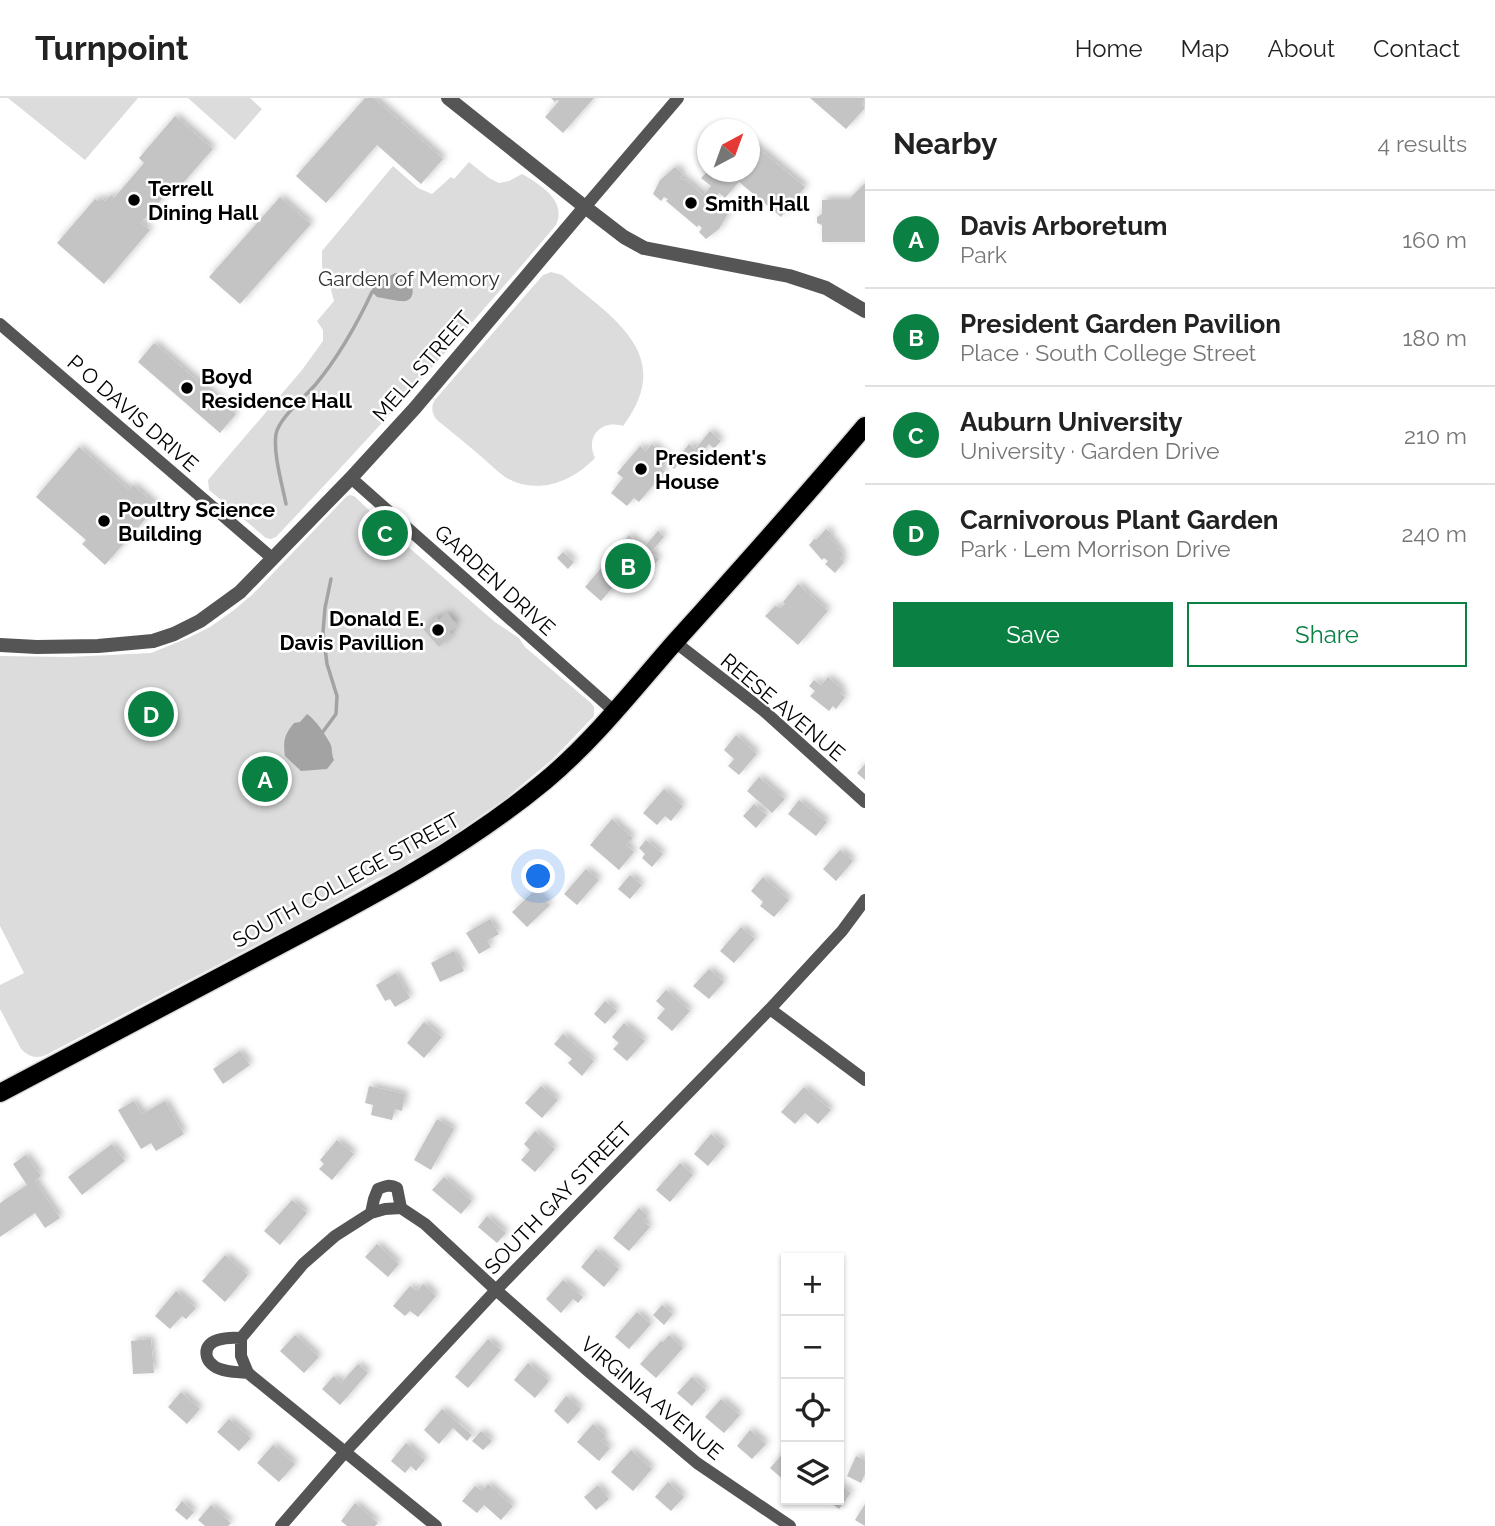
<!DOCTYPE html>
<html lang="en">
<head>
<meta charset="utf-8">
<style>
	:root { --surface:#fff; --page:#f6f6f6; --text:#222; --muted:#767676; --line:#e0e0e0; --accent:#0b8043 }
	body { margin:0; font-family:Raleway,sans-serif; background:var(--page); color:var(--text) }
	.controls { position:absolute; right:21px; bottom:21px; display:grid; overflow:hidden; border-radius:0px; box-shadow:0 2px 5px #0004 }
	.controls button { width:63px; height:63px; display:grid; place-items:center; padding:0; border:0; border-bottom:2px solid var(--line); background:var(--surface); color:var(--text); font:35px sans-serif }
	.compass { position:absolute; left:697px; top:21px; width:63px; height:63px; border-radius:50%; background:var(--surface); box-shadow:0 2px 5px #0004; rotate:41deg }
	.you { position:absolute; left:539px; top:779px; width:24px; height:24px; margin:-18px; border:5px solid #fff; border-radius:50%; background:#1a73e8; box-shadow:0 0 0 10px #1a73e833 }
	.badge { display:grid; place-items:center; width:46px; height:46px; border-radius:50%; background:var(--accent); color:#fff; font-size:23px; font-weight:700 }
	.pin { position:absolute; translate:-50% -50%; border:4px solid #fff; box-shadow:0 2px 7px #0006 }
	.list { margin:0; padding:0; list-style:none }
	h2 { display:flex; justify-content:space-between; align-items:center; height:91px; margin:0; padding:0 28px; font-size:30px }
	h2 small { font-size:23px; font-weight:400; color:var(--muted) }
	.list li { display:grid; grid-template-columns:46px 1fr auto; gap:21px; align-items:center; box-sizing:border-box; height:98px; padding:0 28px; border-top:2px solid var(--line) }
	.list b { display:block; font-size:26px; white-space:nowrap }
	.list p { margin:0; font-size:23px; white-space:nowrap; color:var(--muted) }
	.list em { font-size:23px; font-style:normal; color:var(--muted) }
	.actions { display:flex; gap:14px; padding:21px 28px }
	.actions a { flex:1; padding:16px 0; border:2px solid var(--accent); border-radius:0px; text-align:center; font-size:24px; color:var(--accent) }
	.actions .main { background:var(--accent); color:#fff }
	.icon { flex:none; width:38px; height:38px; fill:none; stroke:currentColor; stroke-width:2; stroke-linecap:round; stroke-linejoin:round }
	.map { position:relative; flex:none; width:865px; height:1428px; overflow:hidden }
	header { display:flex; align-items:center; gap:42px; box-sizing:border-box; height:98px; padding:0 35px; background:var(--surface); border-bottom:2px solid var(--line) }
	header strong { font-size:33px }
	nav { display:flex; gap:38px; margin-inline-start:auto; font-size:24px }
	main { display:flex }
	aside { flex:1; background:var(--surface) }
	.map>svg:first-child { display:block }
</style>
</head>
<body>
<header>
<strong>Turnpoint</strong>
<nav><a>Home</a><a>Map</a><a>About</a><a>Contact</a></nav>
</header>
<main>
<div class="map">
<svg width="865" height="1428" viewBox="0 0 865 1428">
	<defs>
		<filter id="shadow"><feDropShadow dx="3.5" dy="-3.5" stdDeviation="3.5" flood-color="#0004"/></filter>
	</defs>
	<rect width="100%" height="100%" fill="#fff"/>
	<path fill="#dcdcdc" d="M8,0H138L85,62Z
		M188,0H250L262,11L235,42Z
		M469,64L489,80L499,85L509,83L522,76C541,87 567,103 556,127C466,234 372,337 276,439L271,441L266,440L209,392L208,382L302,272L323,243V232L317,223L334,203L330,188L322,169V153L393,68L418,90L432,96L451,79L454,81Z
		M551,174L562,177C612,220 677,256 623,328C601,321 585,339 595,360C572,384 537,398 505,379C498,374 491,367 484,361C469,348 453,335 437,322C432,316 431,310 434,303L543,177Z
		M350,397L354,398L406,447L466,499L495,524L519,540L525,549L591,605L594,609V618L553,661L505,701L463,730L454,738L448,748L431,762L423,757L410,762L394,778L387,777L378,780L326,810L324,815C318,818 313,819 307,821C297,824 292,833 281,834L46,957C36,961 29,959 21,951L0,911V887L24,875L0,828V558L68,559L151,555L188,540L210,529L234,512L253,496L346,399Z"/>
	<path fill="#a3a3a3" d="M395,175C412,176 419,199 406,203C400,204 384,200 377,199L372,194C373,184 373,184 383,181C387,180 391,177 395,175Z
		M307,616C315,621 325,636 330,645C333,651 331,656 334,662L327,671L301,673L285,658C283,643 284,637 294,625L300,624Z"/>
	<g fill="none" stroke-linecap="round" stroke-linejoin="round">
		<path stroke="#a3a3a3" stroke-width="3.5" d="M286,406C282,386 273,355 276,336C279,320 305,299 316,286C339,258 357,226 372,194
			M322,635L336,616L337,598L327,566L323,534L325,510L331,481"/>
	</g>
	<path fill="#c4c4c4" filter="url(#shadow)" d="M365,0H374L443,61L421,86L377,47L326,105L296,78Z
		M551,0H594L563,35L545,19L559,3L557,2L555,4Z
		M810,0H865L862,6L865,10L846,31Z
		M175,18L213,51L177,92L173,88L141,125L150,132L104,186L57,145L95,101L98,103L101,100L105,103L111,97L114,100L144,65L139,60Z
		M750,43L805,89L781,119L739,84L725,100L719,95L712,104L718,111L721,107L729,114L719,131L706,141L699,134L702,130L699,127L697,129L666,103L668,101L664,99L661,103L653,96L660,82L675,69L683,76L680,80L683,82L685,81L703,97L711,88L701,80L707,74H750Z
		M865,85V144H822V127L817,125V119L822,116V102H851V99Z
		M280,99L311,126L240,206L209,179Z
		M154,245L236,316L220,335L138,264Z
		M710,333L721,343L714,351L709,346L691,368L683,361L674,371L666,364L661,370L665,373L639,404L634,400L627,408L611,395L623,380L617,375L640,348L646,353L652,346L674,365L689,346L695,351Z
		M79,349L129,392L133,387L157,408L105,467L82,446L86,442L36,399Z
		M826,431L832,436L829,439L838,448L837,450L844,456L840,460L844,464L835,475L825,466L828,463L824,460L822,462L809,447L815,440L816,442Z
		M658,433L664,439L651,454L659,461L637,486L625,475L601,503L585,489L629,437L644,449Z
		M563,454L574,464L568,471L557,460Z
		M798,486L828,513L798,547L765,518L775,508L780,510L785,506L783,504Z
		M447,515L457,527L449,534L452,537L439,549L423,531L436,519L439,522Z
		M828,579L843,592L840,595L845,599L836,611L833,608L829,613L810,598L815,593L809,588L814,582L821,587Z
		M171,614L175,633L152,637L149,625L163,622L162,616Z
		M736,637L757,656L739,677L728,668L734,661L724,652Z
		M865,666V682L857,675Z
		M759,679L785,701L772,715L747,693Z
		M664,691L683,708L671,723L665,718L657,727L643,715Z
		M799,702L827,724L816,738L788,716Z
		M754,706L767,717L756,730L743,718Z
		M612,721L633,740L626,747L634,754L619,772L590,747Z
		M646,742L663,756L652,769L642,760L645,756L639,750Z
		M840,752L853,763L836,783L823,771Z
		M586,771L599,782L577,807L564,796Z
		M630,777L642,787L630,801L618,791Z
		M763,779L789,802L774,819L760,808L763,804L751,793Z
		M535,792L550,807L527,829L512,814Z
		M490,821L499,836L487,843L491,849L479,856L466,835Z
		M741,829L755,841L734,865L720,853Z
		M454,853L464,873L440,884L431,865Z
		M709,871L724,884L709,901L693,888Z
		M396,875L410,900L395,909L390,901L385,903L376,887Z
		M666,892L690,913L672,933L657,920L665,911L656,903Z
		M605,903L617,913L605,926L594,916Z
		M424,924L442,939L424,960L407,945Z
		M624,925L645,943L627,963L613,951L619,945L612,939Z
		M563,936L594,963L582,978L568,965L572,961L554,946Z
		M240,953L250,967L223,986L213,971Z
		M369,988L405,996L402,1013L395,1011L392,1022L371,1017L373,1007L365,1005Z
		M541,988L558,1002L542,1020L525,1005Z
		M804,989L831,1012L818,1026L805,1015L795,1026L781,1014Z
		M134,1003L142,1016L165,1003L184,1036L156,1053L151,1045L141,1051L118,1012Z
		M437,1021L454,1031L431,1072L414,1062Z
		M535,1033L555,1051L535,1074L521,1062L530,1052L524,1046Z
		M711,1036L725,1048L708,1068L694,1056Z
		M337,1042L354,1056L332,1082L319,1071L324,1066L320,1062Z
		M112,1046L125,1063L82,1097L68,1079Z
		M26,1057L41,1078L35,1083L60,1120L45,1130L35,1115L0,1139V1105L27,1087L13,1066Z
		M680,1065L693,1077L670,1104L656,1092Z
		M444,1079L472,1103L461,1116L432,1092Z
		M292,1102L307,1115L280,1147L264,1133Z
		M639,1110L648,1118L643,1123L650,1129L629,1153L613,1140Z
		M487,1118L506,1135L497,1145L478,1129Z
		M377,1146L399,1166L388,1179L365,1159Z
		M596,1151L619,1171L604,1189L581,1169Z
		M225,1157L248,1177L225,1204L202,1183Z
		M563,1182L583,1199L578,1205L573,1201L561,1215L546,1201Z
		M423,1186L436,1198L418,1219L410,1213L405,1218L393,1208L410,1188L417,1193Z
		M176,1193L196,1210L186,1221L182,1218L170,1231L155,1218Z
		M662,1207L673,1216L664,1227L653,1217Z
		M637,1214L651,1226L629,1251L615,1239Z
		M295,1237L319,1259L304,1275L280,1253Z
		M669,1237L683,1250L656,1280L640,1266L661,1243L663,1244Z
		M151,1241L154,1275L133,1276L131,1243Z
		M488,1241L501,1252L468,1290L455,1279Z
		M528,1265L549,1283L535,1300L514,1282Z
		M358,1266L368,1275L340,1307L322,1291L334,1278L341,1285Z
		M692,1279L706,1292L692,1308L677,1295Z
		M181,1294L200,1311L187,1326L168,1309Z
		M566,1298L581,1311L568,1326L554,1313Z
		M721,1301L740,1317L724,1335L705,1319Z
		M442,1311L472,1337L467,1343L453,1330L439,1346L424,1332Z
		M229,1321L251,1340L239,1353L217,1334Z
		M593,1326L606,1338L601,1343L610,1350L599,1363L577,1344Z
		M750,1332L766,1346L752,1361L737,1348Z
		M481,1333L492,1343L483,1352L472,1343Z
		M406,1345L425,1362L416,1373L411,1368L405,1375L391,1363Z
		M273,1347L295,1366L279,1384L257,1365Z
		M631,1352L652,1371L633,1393L611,1374Z
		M786,1352V1384L770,1370Z
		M856,1358L865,1362V1376L861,1385L847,1378Z
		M668,1384L684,1399L671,1413L655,1399Z
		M488,1386L513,1408L501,1422L484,1407L477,1415L462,1403L475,1388L482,1393Z
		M839,1386L851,1395L839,1411L827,1402H839Z
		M598,1387L609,1401L596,1412L584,1399Z
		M182,1403L194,1414L187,1422L175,1412Z
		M355,1405L378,1425L375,1428H347L341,1423Z
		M865,1406V1428L855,1422Z
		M211,1407L231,1425L228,1428H205L198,1422Z"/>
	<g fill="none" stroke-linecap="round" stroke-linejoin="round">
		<defs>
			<path id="primary" d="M0,995C92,946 184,898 276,849C369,800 463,751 545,683C593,643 633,592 674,545C739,473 803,401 865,328"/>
		</defs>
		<use href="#primary" stroke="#dbdbdb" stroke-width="21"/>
		<path stroke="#555" stroke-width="12" d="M585,109L678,0
			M0,226L272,460
			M351,380L614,613
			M675,544L764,613L865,704
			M770,911L865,982
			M371,1115L374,1101L378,1091C385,1088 390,1086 397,1090L401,1110
			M241,1240C229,1239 202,1240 207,1259C208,1263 211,1266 214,1268C222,1274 238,1274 248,1275
			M281,1428L345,1354L496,1192L770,911L842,833L865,802
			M436,1428L248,1275L241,1258V1240L303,1166L335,1138L371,1115L385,1111L401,1110L425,1126L496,1192L588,1273L697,1365L790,1428"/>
		<path stroke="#555" stroke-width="14" d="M448,0L585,109L624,139L644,150L789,178L826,190L865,213
			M0,547L37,549L98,548L153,543L174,536L200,523L240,494L351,380L415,310L585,109"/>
		<use href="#primary" stroke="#000" stroke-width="18"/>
	</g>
	<g fill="#000" stroke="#fff" stroke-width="2.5">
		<circle cx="134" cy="102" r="7"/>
		<circle cx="691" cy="105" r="7"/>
		<circle cx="187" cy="290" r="7"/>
		<circle cx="641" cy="371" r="7"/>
		<circle cx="104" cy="423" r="7"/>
		<circle cx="438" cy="532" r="7"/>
	</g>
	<g text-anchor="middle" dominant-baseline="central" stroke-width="5" stroke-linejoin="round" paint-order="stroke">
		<g font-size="21" font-weight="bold" fill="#000" stroke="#fff" text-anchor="start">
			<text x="148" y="90">Terrell<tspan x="148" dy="24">Dining Hall</tspan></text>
			<text x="705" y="105">Smith Hall</text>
			<text x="201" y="278">Boyd<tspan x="201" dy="24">Residence Hall</tspan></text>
			<text x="655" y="359">President's<tspan x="655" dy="24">House</tspan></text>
			<text x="118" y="411">Poultry Science<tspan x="118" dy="24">Building</tspan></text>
			<text x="424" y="520" text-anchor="end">Donald E.<tspan x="424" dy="24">Davis Pavillion</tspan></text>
		</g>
		<g font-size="21" fill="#333" stroke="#fff">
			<text x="409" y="180">Garden of Memory</text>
		</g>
		<g font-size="21" fill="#000" stroke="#fff">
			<text transform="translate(422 268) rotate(-49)">MELL STREET</text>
			<text transform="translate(133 315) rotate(41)">P O DAVIS DRIVE</text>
			<text transform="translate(495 482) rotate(42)">GARDEN DRIVE</text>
			<text transform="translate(783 609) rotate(40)">REESE AVENUE</text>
			<text transform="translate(346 782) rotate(-29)">SOUTH COLLEGE STREET</text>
			<text transform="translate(558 1100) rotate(-46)">SOUTH GAY STREET</text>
			<text transform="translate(652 1300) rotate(40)">VIRGINIA AVENUE</text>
		</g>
	</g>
</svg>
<div class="controls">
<button>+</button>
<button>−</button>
<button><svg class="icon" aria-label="locate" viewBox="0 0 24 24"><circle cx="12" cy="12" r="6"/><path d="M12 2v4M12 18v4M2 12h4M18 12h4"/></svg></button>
<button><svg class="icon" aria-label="layers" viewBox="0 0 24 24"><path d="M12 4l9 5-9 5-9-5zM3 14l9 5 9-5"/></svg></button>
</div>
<svg class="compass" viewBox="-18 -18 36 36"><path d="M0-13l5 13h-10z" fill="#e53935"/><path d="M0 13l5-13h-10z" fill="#767676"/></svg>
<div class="you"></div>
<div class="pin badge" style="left:265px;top:681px">A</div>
<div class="pin badge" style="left:628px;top:468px">B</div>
<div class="pin badge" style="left:385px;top:435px">C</div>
<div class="pin badge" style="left:151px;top:616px">D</div>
</div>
<aside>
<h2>Nearby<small>4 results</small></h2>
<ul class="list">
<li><span class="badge">A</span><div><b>Davis Arboretum</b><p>Park</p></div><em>160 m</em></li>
<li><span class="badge">B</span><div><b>President Garden Pavilion</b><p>Place · South College Street</p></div><em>180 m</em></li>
<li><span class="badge">C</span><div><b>Auburn University</b><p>University · Garden Drive</p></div><em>210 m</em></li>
<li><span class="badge">D</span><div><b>Carnivorous Plant Garden</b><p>Park · Lem Morrison Drive</p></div><em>240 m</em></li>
</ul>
<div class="actions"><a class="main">Save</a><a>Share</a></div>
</aside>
</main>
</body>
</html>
